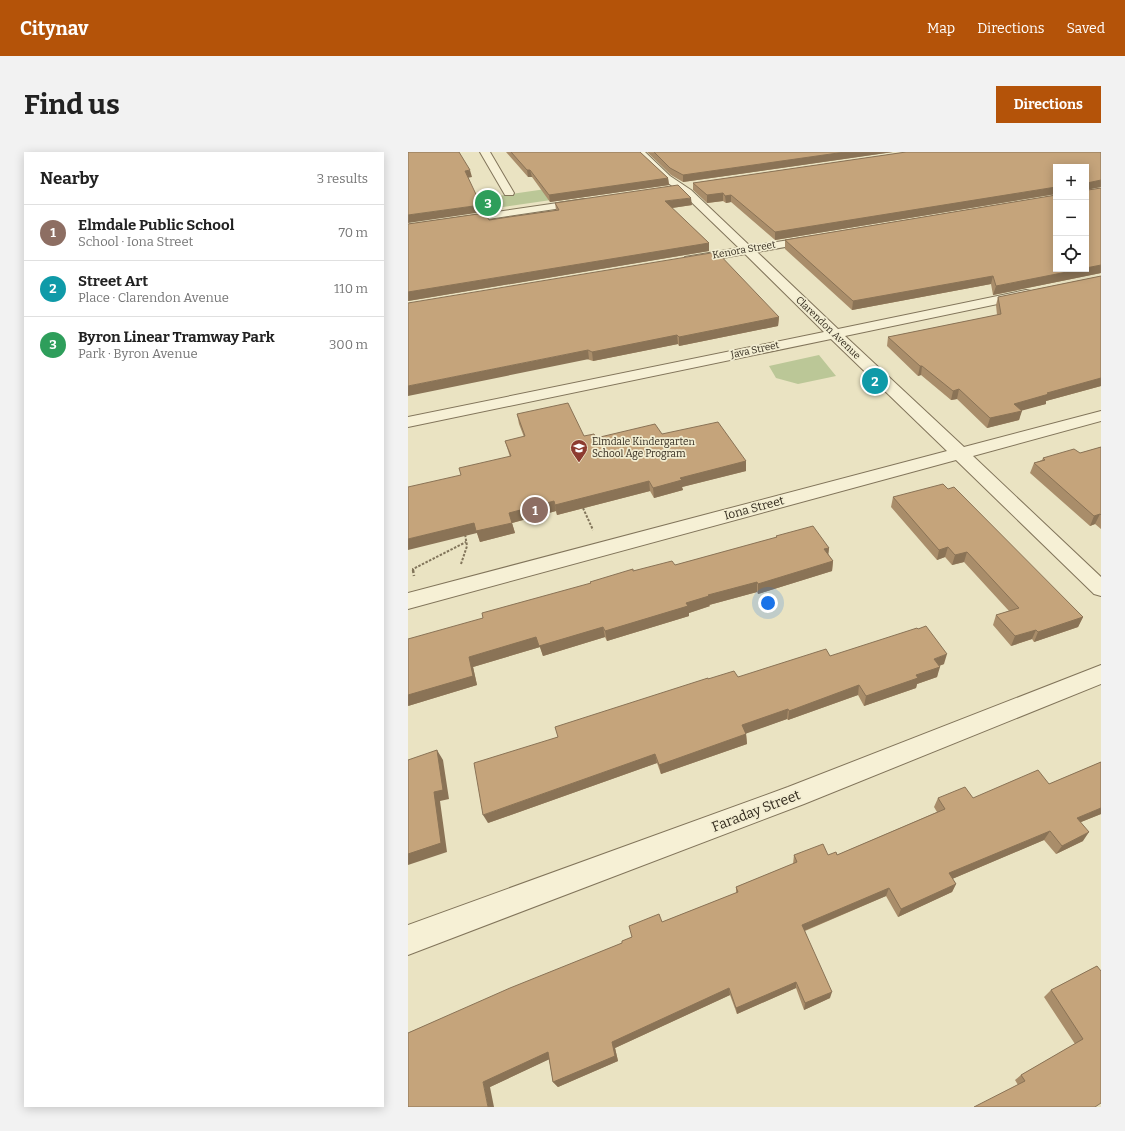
<!DOCTYPE html>
<html lang="en">
<head>
<meta charset="utf-8">
<style>
	:root { --surface:#fff; --page:#f2f2f2; --text:#222; --muted:#767676; --line:#e0e0e0; --accent:#b45309 }
	body { margin:0; font-family:Bitter,serif; background:var(--page); color:var(--text) }
	.controls { position:absolute; right:12px; top:12px; display:grid; overflow:hidden; border-radius:0px; box-shadow:0 2px 10px #0003 }
	.controls button { width:36px; height:36px; display:grid; place-items:center; padding:0; border:0; border-bottom:1px solid var(--line); background:var(--surface); color:var(--text); font:20px sans-serif }
	.you { position:absolute; left:360px; top:451px; width:14px; height:14px; margin:-10px; border:3px solid #fff; border-radius:50%; background:#1a73e8; box-shadow:0 0 0 6px #1a73e833 }
	.badge { display:grid; place-items:center; width:26px; height:26px; border-radius:50%; background:var(--accent); color:#fff; font-size:13px; font-weight:700 }
	.pin { position:absolute; translate:-50% -50%; border:2px solid #fff; box-shadow:0 1px 4px #0006 }
	.list { margin:0; padding:0; list-style:none }
	h2 { display:flex; justify-content:space-between; align-items:center; height:52px; margin:0; padding:0 16px; font-size:17px }
	h2 small { font-size:13px; font-weight:400; color:var(--muted) }
	.list li { display:grid; grid-template-columns:26px 1fr auto; gap:12px; align-items:center; box-sizing:border-box; height:56px; padding:0 16px; border-top:1px solid var(--line) }
	.list b { display:block; font-size:15px; white-space:nowrap }
	.list p { margin:0; font-size:13px; white-space:nowrap; color:var(--muted) }
	.list em { font-size:13px; font-style:normal; color:var(--muted) }
	.icon { flex:none; width:22px; height:22px; fill:none; stroke:currentColor; stroke-width:2; stroke-linecap:round; stroke-linejoin:round }
	.map { position:relative; flex:none; width:693px; height:955px; overflow:hidden; border-radius:0px }
	header { display:flex; align-items:center; gap:24px; box-sizing:border-box; height:56px; padding:0 20px; background:var(--accent); color:#fff }
	header strong { font-size:19px }
	nav { display:flex; gap:22px; margin-inline-start:auto; font-size:14px }
	.intro { display:flex; align-items:center; justify-content:space-between; box-sizing:border-box; height:96px; padding:0 24px }
	h1 { margin:0; font-size:28px }
	.button { padding:10px 18px; border-radius:0px; background:var(--accent); color:#fff; font-size:14px; font-weight:700 }
	main { display:flex; gap:24px; padding:0 24px }
	aside { flex:1; background:var(--surface); border-radius:0px; box-shadow:0 2px 10px #0003 }
	.map>svg:first-child { display:block }
</style>
</head>
<body>
<header>
<strong>Citynav</strong>
<nav><a>Map</a><a>Directions</a><a>Saved</a></nav>
</header>
<div class="intro"><h1>Find us</h1><a class="button">Directions</a></div>
<main>
<aside>
<h2>Nearby<small>3 results</small></h2>
<ul class="list">
<li><span class="badge" style="background:#8d6e63">1</span><div><b>Elmdale Public School</b><p>School · Iona Street</p></div><em>70 m</em></li>
<li><span class="badge" style="background:#0f9aa8">2</span><div><b>Street Art</b><p>Place · Clarendon Avenue</p></div><em>110 m</em></li>
<li><span class="badge" style="background:#2e9e5b">3</span><div><b>Byron Linear Tramway Park</b><p>Park · Byron Avenue</p></div><em>300 m</em></li>
</ul>
</aside>
<div class="map">
<svg width="693" height="955" viewBox="0 0 693 955">
	<rect width="100%" height="100%" fill="#eae3c2"/>
	<path fill="#bbc797" d="M234,23L246,33L0,69V57Z
		M411,203L428,224L390,232L368,226L361,214Z"/>
	<g fill="none" stroke-linecap="round" stroke-linejoin="round">
		<defs>
			<path id="minor" d="M72,0H82L106,41L105,43H97Z
				M227,0H237L262,24L283,38L342,94L407,84L411,85L413,87L411,89L349,100L430,177L618,138L623,139L624,142L623,145L618,146L437,184L556,295L693,259V269L565,304L693,425V444L686,442L548,308L0,457V441L539,299L423,187L0,275V265L416,180L337,102L281,112L277,111L275,108L277,105L331,96L275,42L256,28Z
				M177,47L182,50L181,52L0,79V73Z
				M693,513V532L396,652L0,803V773L380,635Z"/>
		</defs>
		<use href="#minor" stroke="#82755b" stroke-width="2"/>
		<path stroke="#82755b" stroke-width="2" stroke-dasharray="2.5 1.5" stroke-linecap="butt" d="M175,356L185,378
			M53,412L59,394L57,382
			M5,419V417L58,390"/>
		<path stroke="#82755b" stroke-width="2.5" stroke-dasharray="3 2" stroke-linecap="butt" d="M5,418L6,424"/>
		<use href="#minor" fill="#f6f0d5" fill-rule="evenodd"/>
	</g>
	<path fill="#a98d6a" d="M98,0H232L260,26L261,33L142,50L124,25H120Z
		M239,0H485L275,30L263,23Z
		M498,0H693V35L680,37V38L693,36V121L585,143L583,132L444,158L377,97V88L648,43V117H678V15H648V42L367,88L323,50L318,51L315,49L299,51L285,38V31Z
		M147,51L284,53L264,56L301,91V99L0,149V72L81,68L148,58Z
		M693,124V234L638,249V252L613,258L611,268L579,276L549,247L543,248L513,223L510,224L479,194L480,185L589,163L588,153L590,145Z
		M0,151L371,165L370,174L271,194L270,192L185,209Z
		M109,262L176,284L188,286L254,282L338,309V319L274,335L275,338L246,346L242,339L149,363L148,359L104,371L107,381L72,390L69,381L53,323L102,305L97,289L116,285L111,272Z
		M693,295V377L687,372L682,374L622,321L626,311L634,308L635,306L672,301Z
		M485,345L675,465L670,475L626,490L624,487L603,494L585,473L588,463L601,459L556,410L544,413L537,405L529,408L483,355Z
		M368,384L421,396L420,402L425,409L424,419L350,442L349,440L301,453L302,454L281,461V464L199,489L197,485L135,504L132,495L65,515L69,533L0,554L75,466L225,419L267,413L368,386Z
		M422,504L536,512L531,514L529,525L509,532L508,536L456,554L450,543L380,568L379,567L338,581L339,592L253,622L249,611L80,671L150,585L300,527L330,525Z
		M693,610V662L673,670L675,689L648,702L636,688L544,727L548,732L544,740L490,765L478,744L397,779L422,846L396,858L388,836L329,862L322,843L207,896L210,909L150,935L145,930L141,907L82,935L2,880L214,791L224,785L254,770L328,741V735L385,712L386,703H429L529,660L526,655L530,646H565L641,632Z
		M689,814L687,955L610,933L607,928L613,923L667,892L636,845L643,838Z"/>
	<path fill="#8a7356" d="M437,0H485L275,30V23Z
		M62,18L64,25L59,26L57,19Z
		M119,18H122L124,25H120Z
		M260,26L261,33L142,50L141,43Z
		M693,28V35L678,38L679,31Z
		M648,35V42L367,88V80Z
		M315,41V49L299,51V43Z
		M323,43V50L318,51L317,44Z
		M283,46L284,53L257,57V49Z
		M73,53L75,60L0,71V63Z
		M301,91V99L0,149V140Z
		M693,113V121L585,143L588,134L674,117H678V116Z
		M585,124L583,132L444,158L445,149Z
		M371,165L370,174L271,194V185Z
		M269,183L270,192L185,209L184,200Z
		M180,198L181,207L0,244V234Z
		M512,214H514L513,223L510,224Z
		M693,226V234L638,249V252L605,261L614,259L611,268L579,276L582,266L606,252L639,241Z
		M551,237L549,247L543,248L545,239Z
		M338,309V319L274,335L275,338L246,346L245,336L272,326Z
		M241,329L242,339L149,363L147,353Z
		M146,349L148,359L104,371L107,381L72,390L69,381L0,398V387Z
		M692,362L687,372L682,374L686,364Z
		M540,395L537,405L529,408L531,398Z
		M421,396L420,406L416,397Z
		M559,400L556,410L544,413L547,403Z
		M425,409L424,419L350,442V432Z
		M349,430V440L301,453L302,454L281,461V464L199,489L197,479L300,443Z
		M675,465L670,475L626,490L630,480Z
		M195,475L197,485L135,504L132,495L65,515L69,533L0,554V543L61,505L128,485Z
		M628,478L624,487L603,494L607,484Z
		M539,502L536,512L523,517L526,507Z
		M532,515L529,525L509,532L508,536L456,554L458,544L508,523Z
		M451,533L450,543L380,568L381,559Z
		M380,557L379,567L334,583V573Z
		M338,582L339,592L253,622L251,613Z
		M29,598L35,608L41,647L32,649L39,700L0,713V702L26,640Z
		M247,602L249,611L80,671L75,663Z
		M693,656V662L663,674L669,666Z
		M642,679L636,688L537,730L541,721Z
		M681,680L675,689L648,702L654,694Z
		M548,732L544,740L490,765L493,757Z
		M481,736L478,744L393,780L394,773Z
		M388,830V836L329,862L328,856Z
		M321,836L322,843L207,896L210,909L150,935L145,930L204,890Z
		M424,840L422,846L396,858L397,851Z
		M140,900L144,906L82,935L86,955H80L75,930Z"/>
	<path fill="#c5a47b" stroke="#8a7356" d="M0,0H51L62,18L57,19L73,53L0,63Z
		M103,0H232L260,26L141,43L122,18H119Z
		M246,0H437L275,23L262,16Z
		M498,0H693V28L679,31L680,38L693,36V113L678,116V15H648V35L367,80L323,43L317,44L315,41L299,43L285,31Z
		M270,33L283,46L257,49L301,91L0,140V72L77,61L81,68L101,65L151,58L147,51Z
		M648,43V117H674L588,134L585,124L445,149L377,88Z
		M309,100L371,165L271,185L269,183L184,200L180,198L0,234V151Z
		M693,124V226L639,241L641,242L606,252L614,259L582,266L551,237L545,239L514,214H512L480,185L593,162L590,145Z
		M160,251L176,284L186,282L188,286L247,272L254,282L310,270L338,309L272,326L274,328L245,336L241,329L147,353L146,349L101,361L104,371L68,379L66,371L0,387V335L53,323L51,316L103,304L97,289L117,284L109,262Z
		M693,295V363L692,362L686,364L626,311L637,308L635,306L666,297L672,301Z
		M535,332L540,337L546,335L675,465L630,480L628,478L607,484L588,463L611,456L559,400L547,403L540,395L531,398L485,345Z
		M405,374L421,396L416,397L425,409L350,432L349,430L300,443L301,444L278,451L280,454L197,479L195,475L131,494L128,485L61,505L65,524L0,543V487L75,466L74,461L183,431L182,430L225,417V419L264,409L267,413L369,385L368,384Z
		M518,474L539,502L526,507L532,515L508,523L510,526L458,544L451,533L381,559L380,557L334,573L338,582L251,613L247,602L75,663L66,611L150,585L147,575L300,526V527L326,519L330,525L418,497L422,504L509,476L510,477Z
		M29,598L35,638L26,640L33,691L0,702V608Z
		M693,610V656L669,666L681,680L654,694L642,679L541,721L548,732L493,757L481,736L394,773L424,840L397,851L388,830L328,856L321,836L204,890L207,904L145,930L140,900L75,930L80,955H0V881L102,836L214,791V789L224,785L221,774L251,762L254,770L330,740L328,735L389,710L386,703L415,692L420,703L428,700L429,703L537,657L530,646L557,635L565,646L630,618L641,632Z
		M689,814L693,819V951L687,955H566L617,929L613,923L675,887L643,838Z"/>
	<defs>
		<symbol id="school-pin" viewBox="-11 -11 22 30"><path d="M0 17L-7.5 6A9.5 9.5 0 1 1 7.5 6Z" fill="#8d3b30" stroke="#f2edd1"/><path d="M0-5L7-2L0 1L-7-2ZM-4 1L0 2.5L4 1V4Q0 6-4 4Z" fill="#fff"/></symbol>
	</defs>
	<g fill-rule="evenodd">
		<use href="#school-pin" x="161" y="286" width="20" height="27"/>
	</g>
	<g text-anchor="middle" dominant-baseline="central" stroke-width="3.5" stroke-linejoin="round" paint-order="stroke">
		<g font-size="10" fill="#332b1e" stroke="#f2edd1">
			<text transform="translate(336 98) rotate(-10)">Kenora Street</text>
			<text transform="translate(420 176) rotate(44)">Clarendon Avenue</text>
			<text transform="translate(347 198) rotate(-12)">Java Street</text>
		</g>
		<g font-size="10" fill="#332b1e" stroke="#f2edd1" text-anchor="start">
			<text x="184" y="290">Elmdale Kindergarten<tspan x="184" dy="12">School Age Program</tspan></text>
		</g>
		<g font-size="12" fill="#332b1e" stroke="#f2edd1">
			<text transform="translate(346 356) rotate(-15)">Iona Street</text>
		</g>
		<g font-size="14" fill="#332b1e" stroke="#f2edd1">
			<text transform="translate(348 659) rotate(-21)">Faraday Street</text>
		</g>
	</g>
</svg>
<div class="controls">
<button>+</button>
<button>−</button>
<button><svg class="icon" aria-label="locate" viewBox="0 0 24 24"><circle cx="12" cy="12" r="6"/><path d="M12 2v4M12 18v4M2 12h4M18 12h4"/></svg></button>
</div>
<div class="you"></div>
<div class="pin badge" style="left:127px;top:358px;background:#8d6e63">1</div>
<div class="pin badge" style="left:467px;top:229px;background:#0f9aa8">2</div>
<div class="pin badge" style="left:80px;top:51px;background:#2e9e5b">3</div>
</div>
</main>
</body>
</html>
